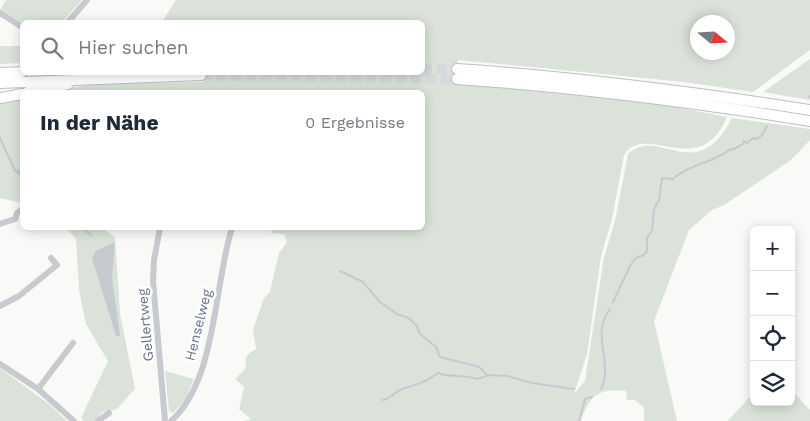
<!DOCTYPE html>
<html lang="de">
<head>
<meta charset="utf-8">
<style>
	:root { --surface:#fff; --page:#f2f2f3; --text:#1f2937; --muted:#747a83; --line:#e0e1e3 }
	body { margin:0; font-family:"Work Sans",sans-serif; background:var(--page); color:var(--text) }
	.controls { position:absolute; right:15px; bottom:15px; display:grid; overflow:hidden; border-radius:8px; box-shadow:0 2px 12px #0003 }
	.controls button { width:45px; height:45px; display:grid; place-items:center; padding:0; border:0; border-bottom:1px solid var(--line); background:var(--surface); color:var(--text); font:25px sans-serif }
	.compass { position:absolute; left:690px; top:15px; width:45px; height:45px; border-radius:50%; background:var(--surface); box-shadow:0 2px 12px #0003; rotate:108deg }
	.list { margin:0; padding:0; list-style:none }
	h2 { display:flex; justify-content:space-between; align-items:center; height:65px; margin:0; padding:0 20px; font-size:21px }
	h2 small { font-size:16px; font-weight:400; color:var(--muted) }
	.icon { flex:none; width:28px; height:28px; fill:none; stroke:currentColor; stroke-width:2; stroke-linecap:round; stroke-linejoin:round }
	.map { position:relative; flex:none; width:810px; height:421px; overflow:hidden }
	.search { position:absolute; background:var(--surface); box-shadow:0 2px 12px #0003; left:20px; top:20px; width:405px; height:55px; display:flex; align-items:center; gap:12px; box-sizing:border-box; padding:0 18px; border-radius:8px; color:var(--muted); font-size:19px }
	.panel { position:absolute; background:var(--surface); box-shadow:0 2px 12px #0003; left:20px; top:90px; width:405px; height:140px; border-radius:8px }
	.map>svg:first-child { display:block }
</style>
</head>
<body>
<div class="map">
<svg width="810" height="421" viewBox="0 0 810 421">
	<rect width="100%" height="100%" fill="#f9faf8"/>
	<path fill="#dae2d9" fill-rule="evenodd" d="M6,0H82L62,22L22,23L0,10Z
		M176,0H810V50L753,92L684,82L458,60L456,83L660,104L727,117C699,182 646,121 624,155L612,219L601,256L587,354L574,394L585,381L604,257L615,221L628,154C659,125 696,188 732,118L810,129V140L791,160L724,205L712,210L689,230L654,321L677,421H644V408L635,400H627L626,391C598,389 590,394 581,421H244L251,419L239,409L244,387L235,379L246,368C244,357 247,354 256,349L253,330L264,298L270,292L279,253L287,242L284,234L271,233L272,228H422V92H45L97,84L203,82L204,73L422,72V22H162ZM698,22H728V52H698Z
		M0,46H22V63L0,64Z
		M810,59V100L763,92Z
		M22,96L20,165L22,167V203L0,198V100Z
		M66,228H102L115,237L120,314L135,389L117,409L102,412L95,421H84L81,418L108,361L86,324L79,290L76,239Z
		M0,368L50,405L67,421H0Z
		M165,371L194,379L185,400L173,413L169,411Z
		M791,390L810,410V421H728L754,392V402H791Z"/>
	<path fill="#c5cad1" d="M115,242L112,277L120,336H116L92,258L96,251Z"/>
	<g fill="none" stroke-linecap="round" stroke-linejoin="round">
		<path stroke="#c5cad1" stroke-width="2" d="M809,97L810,96
			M0,138L15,171H22
			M17,172L22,177
			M82,228L91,235
			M340,271L363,282L380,302L397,314L409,318L417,326L420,334L436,347L440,357L479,367L487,375L507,376L532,383L574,389
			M613,302L630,266L636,258L644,255L647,251V238L652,231L654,209L659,200L662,178L673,179C687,165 719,161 730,149L732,150L743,144L744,141L747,143L753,138L757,139L762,135L767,126
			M601,389C614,364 590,334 610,309
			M382,400C391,399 394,392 402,389C415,385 427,382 438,373C451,378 463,374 477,379L486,376
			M579,421L585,399L592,397"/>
		<path stroke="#d5d8dc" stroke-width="10" stroke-dasharray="10 5" stroke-linecap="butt" d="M422,69H457
			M201,75L457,79"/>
		<defs>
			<path id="highway" d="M457,69C576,77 693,92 810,110
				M0,73L22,72
				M457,79C576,87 692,102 810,121
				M0,83L201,75
				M28,92L68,84
				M0,98L22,94"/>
		</defs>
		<use href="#highway" stroke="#bdbec2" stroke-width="12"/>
		<path stroke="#c8cacf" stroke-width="6" d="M0,13L22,27
			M68,22L87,0
			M0,224L15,219L17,213L22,209
			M160,228L154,260L153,281L165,421
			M0,306L19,296L57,265L51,258
			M0,364L38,389L74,421
			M38,389L73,343
			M98,421L109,413
			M171,421C217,380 214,284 232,228"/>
		<use href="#highway" stroke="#fff" stroke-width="10"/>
	</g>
	<g text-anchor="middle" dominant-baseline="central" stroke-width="5" stroke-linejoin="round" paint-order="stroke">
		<g font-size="14" fill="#697389" stroke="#fff">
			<text transform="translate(145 325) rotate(-95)">Gellertweg</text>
			<text transform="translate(198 325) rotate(-76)">Henselweg</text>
		</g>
	</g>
</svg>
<div class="controls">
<button>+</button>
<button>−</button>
<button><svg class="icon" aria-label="locate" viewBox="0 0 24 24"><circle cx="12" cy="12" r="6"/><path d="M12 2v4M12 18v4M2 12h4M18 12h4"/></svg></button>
<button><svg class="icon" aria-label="layers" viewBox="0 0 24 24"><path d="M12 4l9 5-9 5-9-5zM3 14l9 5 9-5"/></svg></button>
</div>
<svg class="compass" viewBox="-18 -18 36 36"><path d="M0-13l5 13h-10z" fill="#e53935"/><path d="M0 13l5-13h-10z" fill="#747a83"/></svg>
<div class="search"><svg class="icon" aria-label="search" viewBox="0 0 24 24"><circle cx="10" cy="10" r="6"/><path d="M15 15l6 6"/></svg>Hier suchen</div>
<section class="panel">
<h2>In der Nähe<small>0 Ergebnisse</small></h2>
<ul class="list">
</ul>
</section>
</div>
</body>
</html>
